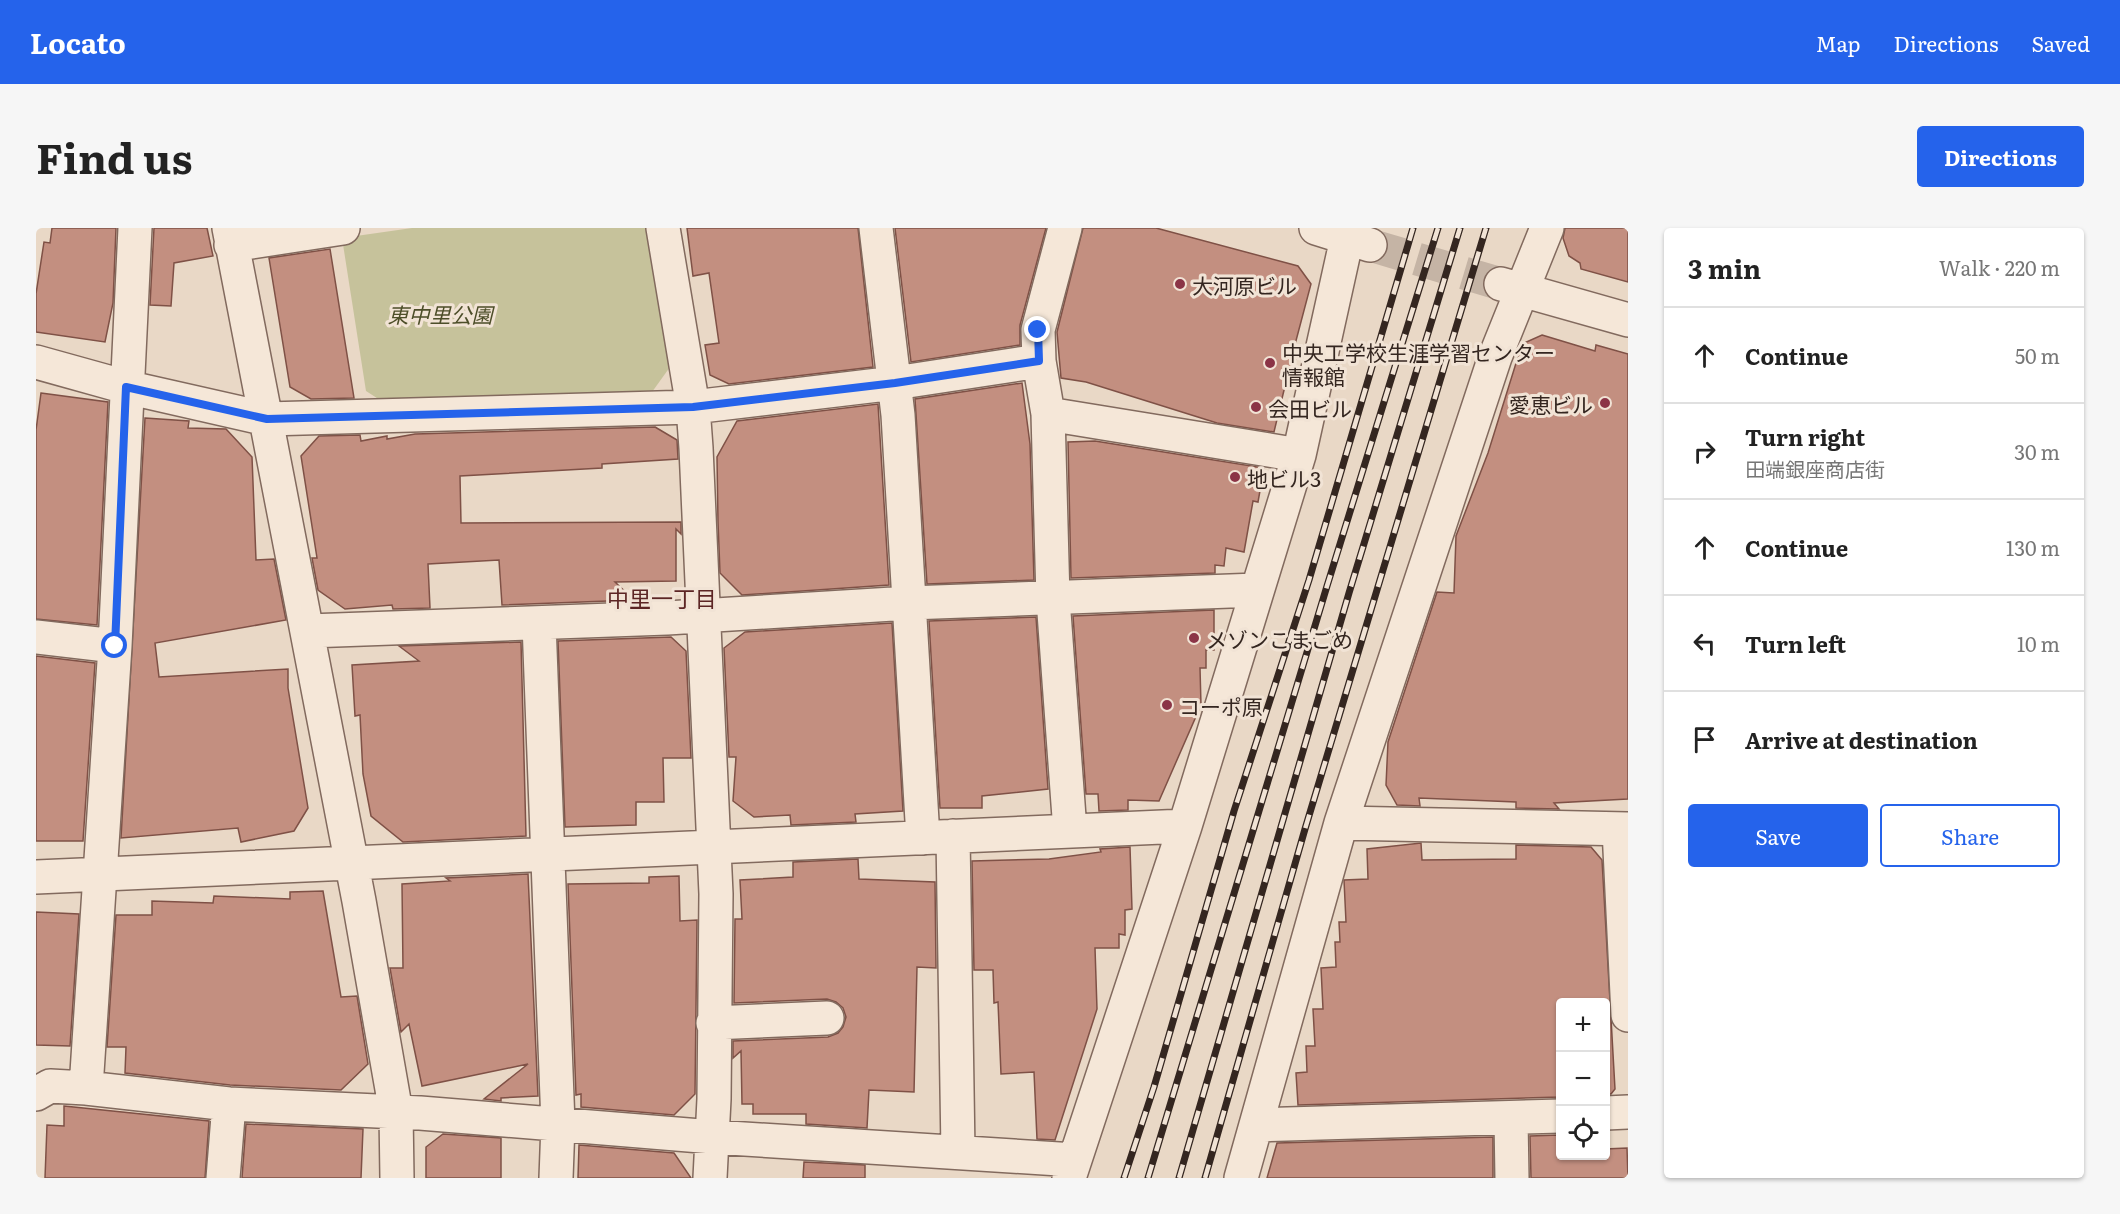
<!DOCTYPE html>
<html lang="en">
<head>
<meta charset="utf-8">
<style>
	:root { --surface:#fff; --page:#f6f6f6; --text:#222; --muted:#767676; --line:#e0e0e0; --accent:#2563eb }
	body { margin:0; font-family:Literata,"Noto Sans JP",serif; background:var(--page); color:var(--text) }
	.controls { position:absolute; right:18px; bottom:18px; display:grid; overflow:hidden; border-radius:6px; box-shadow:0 2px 4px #0004 }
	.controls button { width:54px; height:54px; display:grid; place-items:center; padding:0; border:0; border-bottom:2px solid var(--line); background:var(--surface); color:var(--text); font:30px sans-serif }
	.stop { position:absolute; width:18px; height:18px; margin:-14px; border:4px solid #2563eb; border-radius:50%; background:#fff }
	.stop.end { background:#2563eb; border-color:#fff; box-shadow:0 2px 6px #0008 }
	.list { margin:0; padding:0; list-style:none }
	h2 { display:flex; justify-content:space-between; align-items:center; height:78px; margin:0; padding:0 24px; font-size:26px }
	h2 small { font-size:20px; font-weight:400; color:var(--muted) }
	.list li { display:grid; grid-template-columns:39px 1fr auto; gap:18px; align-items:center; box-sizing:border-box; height:96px; padding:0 24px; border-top:2px solid var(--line) }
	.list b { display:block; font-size:22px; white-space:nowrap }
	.list p { margin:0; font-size:20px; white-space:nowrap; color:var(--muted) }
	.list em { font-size:20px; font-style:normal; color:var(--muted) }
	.actions { display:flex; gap:12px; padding:18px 24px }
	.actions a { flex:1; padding:14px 0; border:2px solid var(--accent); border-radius:6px; text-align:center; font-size:21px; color:var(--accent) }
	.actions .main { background:var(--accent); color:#fff }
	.icon { flex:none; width:33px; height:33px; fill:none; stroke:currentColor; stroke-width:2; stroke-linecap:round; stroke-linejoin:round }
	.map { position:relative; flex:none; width:1592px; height:950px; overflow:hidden; border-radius:6px }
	header { display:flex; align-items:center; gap:36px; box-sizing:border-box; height:84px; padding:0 30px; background:var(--accent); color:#fff }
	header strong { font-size:28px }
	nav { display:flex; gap:33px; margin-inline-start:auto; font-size:21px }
	.intro { display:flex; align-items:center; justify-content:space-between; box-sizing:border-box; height:144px; padding:0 36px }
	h1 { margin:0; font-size:42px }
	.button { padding:15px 27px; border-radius:6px; background:var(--accent); color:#fff; font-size:21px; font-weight:700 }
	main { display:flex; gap:36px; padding:0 36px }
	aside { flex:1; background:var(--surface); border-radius:6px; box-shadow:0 2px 4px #0004 }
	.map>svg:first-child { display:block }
</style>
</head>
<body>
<header>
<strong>Locato</strong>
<nav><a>Map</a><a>Directions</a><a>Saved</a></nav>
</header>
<div class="intro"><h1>Find us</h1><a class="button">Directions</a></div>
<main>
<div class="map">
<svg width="1592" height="950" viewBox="0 0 1592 950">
	<rect width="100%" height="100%" fill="#e9d8c6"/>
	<path fill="#c6c29b" d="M376,0H616L634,139L616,164L344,172L330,163L306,10Z"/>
	<path fill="#c38f80" stroke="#7f5146" stroke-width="1.5" d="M16,0H80L77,75L69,114L0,104V66L8,14L14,15Z
		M118,0H171L177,28L138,35L135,78L114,77Z
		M651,0H822L837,139L693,156L674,147L669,117L683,115L673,45L657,48Z
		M859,0H1010L984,97V117L875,134Z
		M1047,0H1120L1262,38L1275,56L1257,124L1261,125L1253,159L1249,158L1238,204L1181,195L1050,154L1025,150L1021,104Z
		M1529,0H1592V54L1545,41L1544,35L1533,28L1527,10Z
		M294,21L318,170L275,171L254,159L233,30Z
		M1506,107L1559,123L1560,117L1592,126V571L1518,575L1523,581L1480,580V574L1383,570L1384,578L1361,577L1350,557L1352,514L1401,364L1418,365L1420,308L1452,225L1486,116Z
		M986,155L994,216L998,352L891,356L879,171Z
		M5,165L72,174L61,397L0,391V202Z
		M842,176L853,357L706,367L684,345L682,294L681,229L701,193Z
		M109,190L153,193L152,200L190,201L216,229L220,332L238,331L250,392L119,415L123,449L252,441V460L272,580L258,603L205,614L202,600L85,610Z
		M619,199L641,212L642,231L566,236V240L424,248L425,295L645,294V306L640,301V353L579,354L598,372L466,377L463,332L392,336L394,380L357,381L356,377L309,381L282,362L276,330H281L265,228L283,208L324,207L325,213L351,208V211L379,206Z
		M1059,213L1228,240L1222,274L1217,273L1208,324L1190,320L1188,338L1179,337V345L1035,350L1032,214Z
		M1178,382V422H1170V440H1164L1165,477L1123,573L1092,572V582L1063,583L1062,566H1050L1037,388Z
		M1000,389L1012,561L946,568V580H904L893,393Z
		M856,395L867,583L819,586L820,594L755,597L754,587L718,589L697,573L700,529H693L688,420L709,404Z
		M635,409L650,423L655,530H627L628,574H600V597L529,599L522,413Z
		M485,414L490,608L367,614L335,588L327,546L324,487L319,488L316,437L383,433L363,418Z
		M0,428L59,435L47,613H0Z
		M1385,615L1386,632L1480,631V617L1555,619L1566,632L1579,861L1575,866H1569V774H1524V869L1262,877L1260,845L1271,844L1270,818H1279L1277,781H1287L1285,740L1300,739L1299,714H1304L1303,694H1310L1308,652L1332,651L1331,621Z
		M1094,619L1096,681L1089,682V707L1083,706V720H1059L1061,781L1019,912L1001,911L998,844L965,846L962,774L958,775L957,742H938L936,633L1013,631L1065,624L1064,621Z
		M822,631L823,651L899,654L900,740L881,739L878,864L833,862L831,900L770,896V886H717V876H706L705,823L697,830V813L792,809L802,805L807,799L810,789L807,780L800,774L791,771L698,775L699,691H706L704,652L757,649V634Z
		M492,646L502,868L465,870V873L448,871L492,836L386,858L373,796L365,804L354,740H367L366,656L414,653L410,650Z
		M643,648L644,693L661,692L659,866L638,887L545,879V866L540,867L532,656L613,655V649Z
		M287,663L305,769L321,768L332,836L305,862L194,857L89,845L90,819H71L80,687H116V673L177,675L178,668L254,671V664Z
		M0,684L43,686L34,818L0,817Z
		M28,878L173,893L169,950H9L11,897L28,898Z
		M210,896L327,901L325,950H206Z
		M407,906L465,910V950H390V919Z
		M1524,907V927H1569V921L1591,920L1592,950H1495L1494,908Z
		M1457,909V950H1231L1241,915Z
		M543,917L638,925L655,950H542Z
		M768,934L829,937V950H767Z"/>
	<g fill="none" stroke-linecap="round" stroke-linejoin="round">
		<path stroke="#c5b4a5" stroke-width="33" stroke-dasharray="33 16" stroke-linecap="butt" d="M1334,17L1465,56"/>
		<defs>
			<path id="minor" d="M193,0L323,673L360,884L361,950
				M627,0L657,179L660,220L680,666L678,871L674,950
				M840,0L862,187L887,610
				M1280,0L1334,17
				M195,17L307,0
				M1465,56L1592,92
				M1003,133L1012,186L1017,371L1034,603
				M0,134L90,159L231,191L657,179L859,155L1003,133L1002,102L1029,0
				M1012,186L1263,227
				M503,395L522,896L520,950
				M272,403L631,390L873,375L1221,362
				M0,409L79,418
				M1305,595L1592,601
				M1583,601L1592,787
				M917,608L922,924
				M0,649L1149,598
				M677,795L791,790
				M50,860L193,876L384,885L677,909L1039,932
				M0,866L14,858L50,860L79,418L99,0
				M1570,885L1592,884
				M1475,891L1476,950
				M1220,897L1524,888
				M187,950L193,876
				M1033,950L1149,598L1263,227L1311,10L1308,0
				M1205,950L1305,595L1459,129L1511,0"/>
		</defs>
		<use href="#minor" stroke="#826a5e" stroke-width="36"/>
		<use href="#minor" stroke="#f5e7d8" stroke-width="33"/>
		<defs>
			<path id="rail" d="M1088,950L1118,859L1198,583L1273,352L1377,0
				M1112,950L1291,358L1402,0
				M1143,950L1313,365L1424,0
				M1169,950L1269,601L1450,0"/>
		</defs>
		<use href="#rail" stroke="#342620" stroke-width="7"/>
		<use href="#rail" stroke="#f1e3d5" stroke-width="4.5" stroke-dasharray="14" stroke-linecap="butt"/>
	</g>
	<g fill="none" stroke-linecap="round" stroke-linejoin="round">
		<path stroke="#2563eb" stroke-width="8" d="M79,418L90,159L231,191L657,179L859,155L1003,133L1002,102"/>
	</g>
	<g fill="#8b3446" stroke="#f1e3d5" stroke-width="2">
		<circle cx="1144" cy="56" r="6"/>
		<circle cx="1234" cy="135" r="6"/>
		<circle cx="1569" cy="175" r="6"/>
		<circle cx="1220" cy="179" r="6"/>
		<circle cx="1199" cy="249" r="6"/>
		<circle cx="1158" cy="410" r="6"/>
		<circle cx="1131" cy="477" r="6"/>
	</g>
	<g text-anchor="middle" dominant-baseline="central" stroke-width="6" stroke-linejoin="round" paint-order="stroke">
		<g font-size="21" fill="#342620" stroke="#f1e3d5" text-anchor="start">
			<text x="1156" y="56">大河原ビル</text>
			<text x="1246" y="123">中央工学校生涯学習センター<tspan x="1246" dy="24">情報館</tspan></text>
			<text x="1557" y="175" text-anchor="end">愛恵ビル</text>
			<text x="1232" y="179">会田ビル</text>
			<text x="1211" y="249">地ビル3</text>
			<text x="1170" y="410">メゾンこまごめ</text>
			<text x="1143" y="477">コーポ原</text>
		</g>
		<g font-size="21" font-style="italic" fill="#4d4e29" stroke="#f1e3d5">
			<text x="404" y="85">東中里公園</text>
		</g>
		<g font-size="22" fill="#5c2524" stroke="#f1e3d5">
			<text x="626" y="369">中里一丁目</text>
		</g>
	</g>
</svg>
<div class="controls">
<button>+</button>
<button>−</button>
<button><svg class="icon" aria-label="locate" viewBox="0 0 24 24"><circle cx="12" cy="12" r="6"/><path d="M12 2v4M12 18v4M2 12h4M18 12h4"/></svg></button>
</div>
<div class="stop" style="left:79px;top:418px"></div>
<div class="stop end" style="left:1002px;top:102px"></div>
</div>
<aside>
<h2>3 min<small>Walk · 220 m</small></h2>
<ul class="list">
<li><svg class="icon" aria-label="ahead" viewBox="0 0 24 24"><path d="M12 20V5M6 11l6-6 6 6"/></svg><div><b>Continue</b></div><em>50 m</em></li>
<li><svg class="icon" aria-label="right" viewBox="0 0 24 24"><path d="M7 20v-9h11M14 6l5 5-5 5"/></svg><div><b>Turn right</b><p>田端銀座商店街</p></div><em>30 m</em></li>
<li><svg class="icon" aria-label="ahead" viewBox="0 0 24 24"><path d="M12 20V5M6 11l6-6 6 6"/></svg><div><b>Continue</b></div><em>130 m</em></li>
<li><svg class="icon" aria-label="left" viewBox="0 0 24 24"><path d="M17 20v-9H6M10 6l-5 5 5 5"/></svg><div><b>Turn left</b></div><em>10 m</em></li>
<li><svg class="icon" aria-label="arrive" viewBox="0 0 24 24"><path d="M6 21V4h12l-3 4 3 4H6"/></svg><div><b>Arrive at destination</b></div></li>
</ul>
<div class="actions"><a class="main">Save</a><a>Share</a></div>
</aside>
</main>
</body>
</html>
